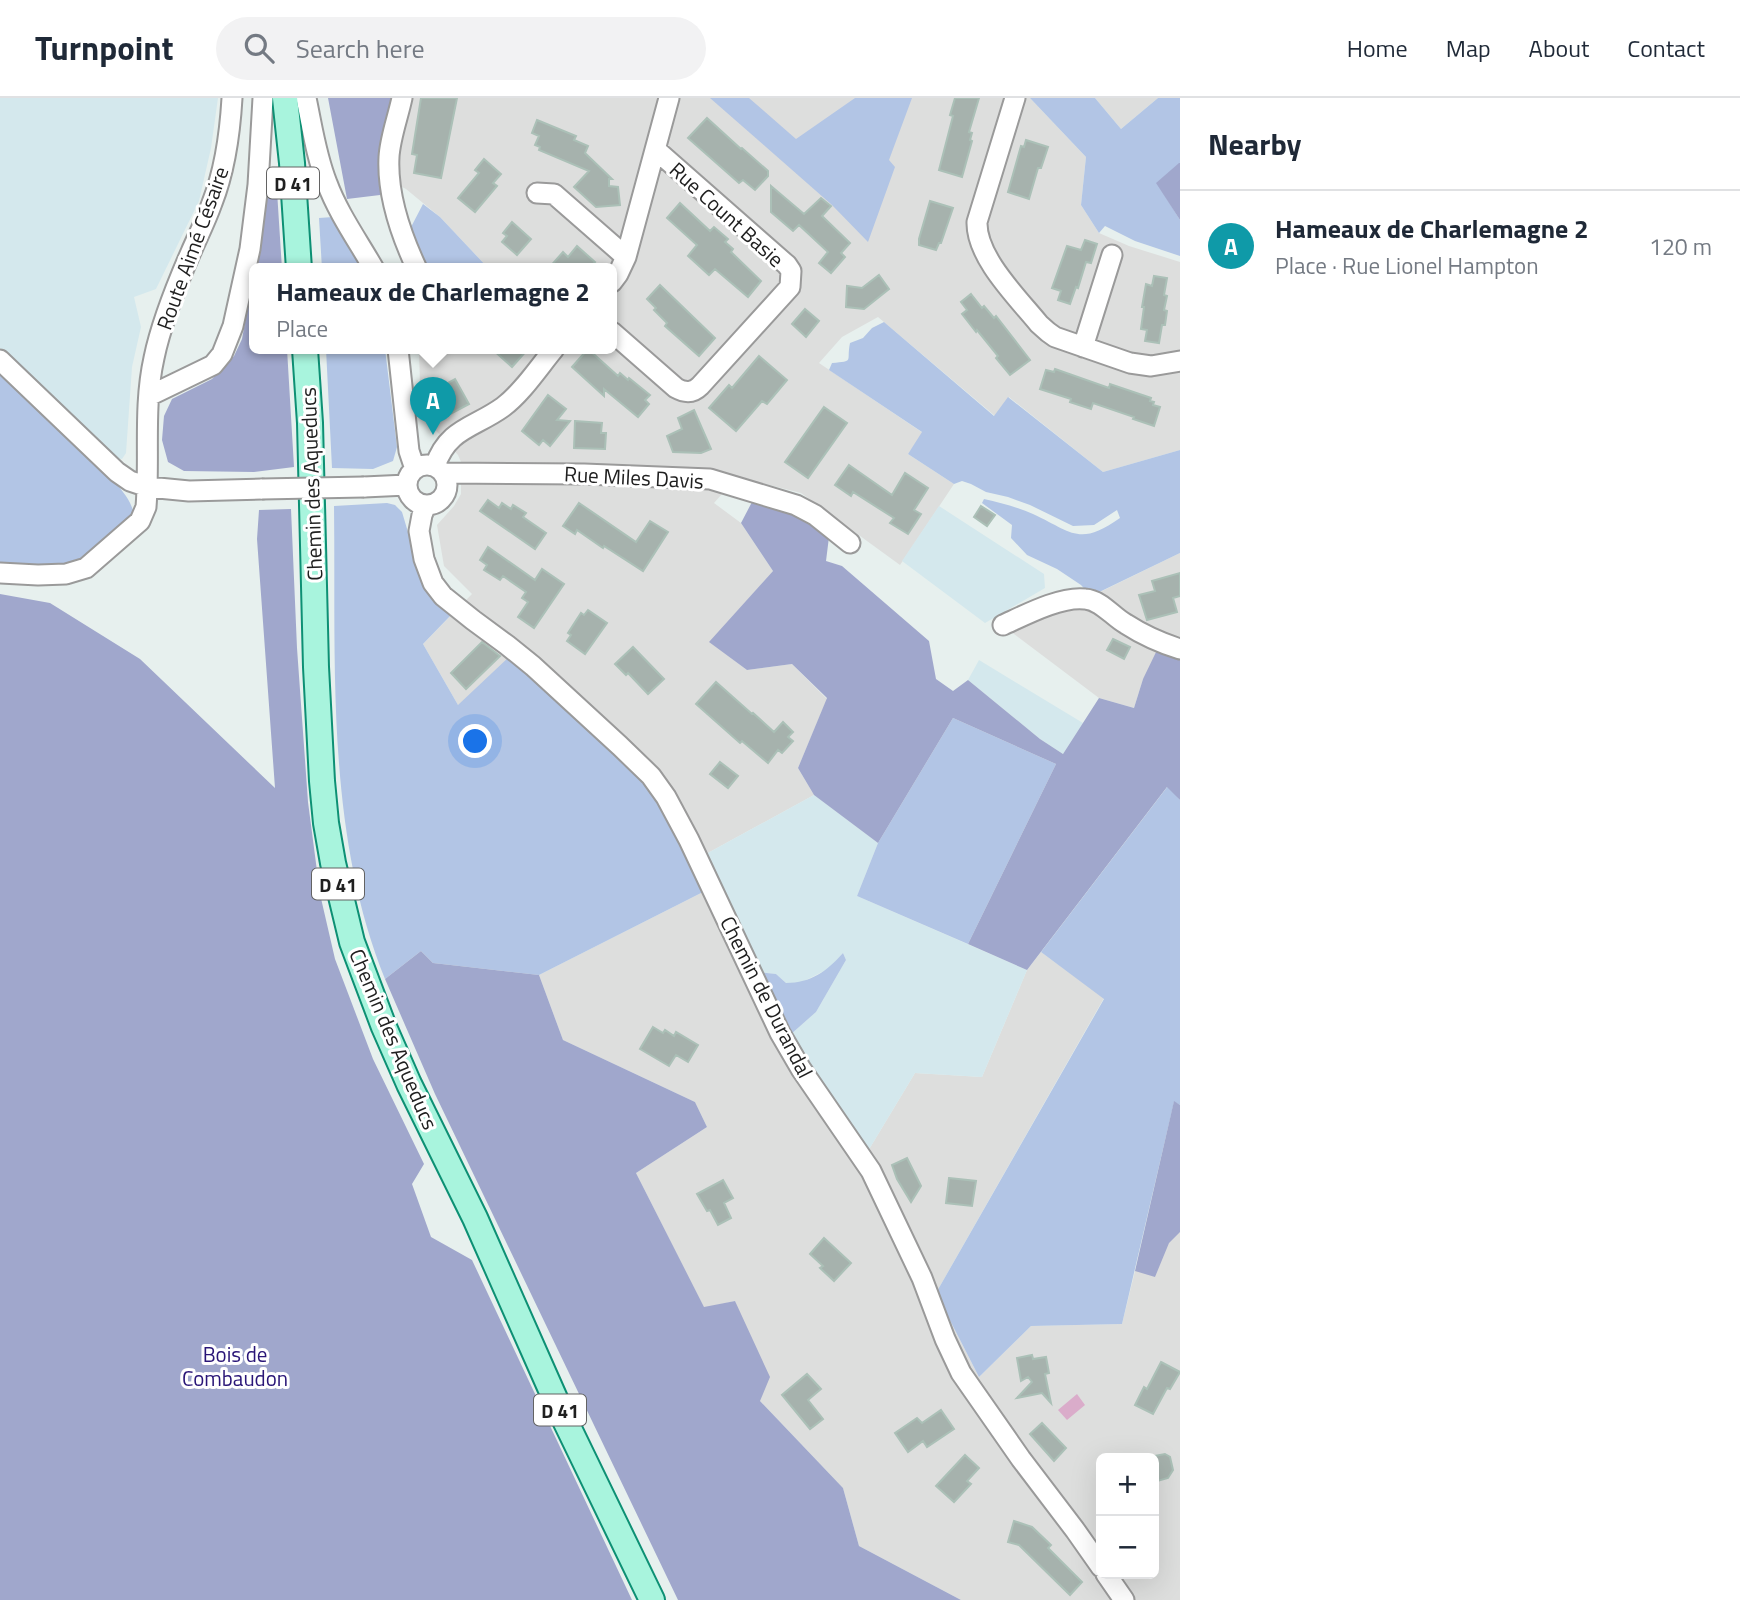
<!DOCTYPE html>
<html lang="en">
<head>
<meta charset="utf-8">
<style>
	:root { --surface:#fff; --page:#f2f2f3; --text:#1f2937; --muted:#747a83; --line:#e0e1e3; --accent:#111827 }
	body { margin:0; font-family:"Titillium Web",sans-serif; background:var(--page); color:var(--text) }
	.controls { position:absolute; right:21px; bottom:21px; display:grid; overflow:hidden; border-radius:10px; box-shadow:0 7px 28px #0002 }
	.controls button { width:63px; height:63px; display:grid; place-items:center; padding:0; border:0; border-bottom:2px solid var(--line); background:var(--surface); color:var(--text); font:35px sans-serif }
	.you { position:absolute; left:476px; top:644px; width:24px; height:24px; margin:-18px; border:5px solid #fff; border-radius:50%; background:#1a73e8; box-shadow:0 0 0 10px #1a73e833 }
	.badge { display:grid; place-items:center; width:46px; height:46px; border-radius:50%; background:var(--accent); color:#fff; font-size:23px; font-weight:700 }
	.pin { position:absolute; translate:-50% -58px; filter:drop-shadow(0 2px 4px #0008) }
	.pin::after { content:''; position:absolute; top:37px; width:24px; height:21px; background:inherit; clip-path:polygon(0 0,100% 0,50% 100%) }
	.popup { position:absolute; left:249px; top:165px; width:368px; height:91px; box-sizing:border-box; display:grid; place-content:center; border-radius:10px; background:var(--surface); filter:drop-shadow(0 2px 5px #0005); font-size:23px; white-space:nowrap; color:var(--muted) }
	.popup b { font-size:26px; color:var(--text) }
	.popup::after { content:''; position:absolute; left:50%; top:100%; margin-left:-14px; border:14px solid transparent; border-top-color:var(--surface) }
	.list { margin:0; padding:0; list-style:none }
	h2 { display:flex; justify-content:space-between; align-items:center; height:91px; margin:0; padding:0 28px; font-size:30px }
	h2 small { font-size:23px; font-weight:400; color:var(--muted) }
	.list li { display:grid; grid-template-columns:46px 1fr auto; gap:21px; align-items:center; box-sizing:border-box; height:112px; padding:0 28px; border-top:2px solid var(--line) }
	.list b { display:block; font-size:26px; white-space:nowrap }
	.list p { margin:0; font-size:23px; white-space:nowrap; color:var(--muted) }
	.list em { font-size:23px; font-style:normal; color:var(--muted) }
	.icon { flex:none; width:38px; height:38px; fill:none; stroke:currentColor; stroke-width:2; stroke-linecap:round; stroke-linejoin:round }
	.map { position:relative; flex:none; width:1180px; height:1502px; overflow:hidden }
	header { display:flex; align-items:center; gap:42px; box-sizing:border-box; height:98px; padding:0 35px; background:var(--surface); border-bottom:2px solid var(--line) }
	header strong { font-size:33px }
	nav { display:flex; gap:38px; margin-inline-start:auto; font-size:24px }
	.search { width:490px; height:63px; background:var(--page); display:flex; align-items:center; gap:18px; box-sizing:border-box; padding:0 24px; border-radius:38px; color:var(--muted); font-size:26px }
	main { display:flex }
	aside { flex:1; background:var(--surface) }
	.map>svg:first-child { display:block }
</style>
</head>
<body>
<header>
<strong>Turnpoint</strong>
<div class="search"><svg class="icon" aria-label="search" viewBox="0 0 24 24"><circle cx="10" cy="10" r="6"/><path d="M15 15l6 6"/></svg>Search here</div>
<nav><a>Home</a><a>Map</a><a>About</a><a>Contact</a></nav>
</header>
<main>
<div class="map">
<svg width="1180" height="1502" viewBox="0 0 1180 1502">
	<rect width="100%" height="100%" fill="#e7f0ee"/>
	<path fill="#dddedd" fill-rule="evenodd" d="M407,0H1030L1086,59L1081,107L1099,135L1129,148L1180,164V352L1103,374L1009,299L995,318L878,219L842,239L819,265L923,335L908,356L954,386L900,467L801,395L737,379L714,405L741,425L773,473L710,544L747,572L792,566L827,601L798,670L814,697L706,756L688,717L656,667L578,599L458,607L423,546L472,496L444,468L437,427L454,408L461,396V364L458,357L421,316L419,254L421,251H612V171H489L440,119L406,91L396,86Z
		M1095,0H1158L1121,31Z
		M1180,455V545L1143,581L1134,610L1099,600L1010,533L1100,494Z
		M703,794L772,942L812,1002L868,1053L915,975L982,979L1027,872L1041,854L1104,900L936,1195L979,1279L1031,1228L1122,1226L1135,1173L1176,1109L1180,1111V1502H961L859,1448L843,1390L760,1303L735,1203L704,1210L636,1075L707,1029L695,1004L563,942L539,877ZM1101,1360H1154V1476H1101Z"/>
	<path fill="#d4e8ed" d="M0,0H218L211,50L199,103L156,191L134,199L141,229L132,269L126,355L122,361L112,360L61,306L0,250Z
		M939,408L1044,476L1045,490L985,525L902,463Z
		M979,562L1083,625L1063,656L1040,641L968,582Z
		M814,697L878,745L857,798L1027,872L982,979L915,975L868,1053L835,1009L790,937L816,914L846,862L843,855L830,870L800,885H786L776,876L758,874L706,756Z"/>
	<path fill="#b2c5e5" d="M710,0H749L796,41L855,0H912L889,62L895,69L868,144L832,107Z
		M1030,0H1095L1121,31L1158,0H1180V65L1157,85L1180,122V158L1135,143L1105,128L1099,135L1081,107L1086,59Z
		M423,106L440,119L489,171H429L410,131Z
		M333,119L362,171H322L319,120Z
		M884,224L994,318L1008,299L1103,374L1180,352V455L1091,498L1081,487L1057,471L1027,457L1011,440L1012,427L982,405L984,401C1001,405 1017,409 1033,416C1072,434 1079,449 1120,420L1117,412L1094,427L1073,428L1030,407L1008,399L986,394L971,386L962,383L954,386L908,356L922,334L829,272L832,265C855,263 846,264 850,245L863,240L872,230Z
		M326,251H385L397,349L393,363L373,371L332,370Z
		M0,274C31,302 61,331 91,361C106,376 130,395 134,416L75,468L0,470Z
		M387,405L395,407L402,414L422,481L453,515L423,546L458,607L510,558L639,677L659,702L703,794L539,877L433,865L421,853L385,881C325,732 336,565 334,408Z
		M953,620L1056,666L968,846L857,798L878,745Z
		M1168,688L1180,702V1007L1174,1004L1122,1226L1031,1228L979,1279L936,1195L1104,901L1041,854Z
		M843,855L846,862L816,914L790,937L758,874L776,876L786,885C811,885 827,873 843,855Z"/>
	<path fill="#a0a7cc" d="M328,0H392L384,45L380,97L347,101Z
		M1179,65H1180V122L1156,85Z
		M277,93L282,171H254V251H287L294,369L254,374L184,373L168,364L162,342L164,318L172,301L212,281L234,258L242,241L248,208L264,94Z
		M752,404L797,413L829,439L826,463L842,468L929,543L936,581L953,593L968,582L1040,641L1063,656L1099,600L1134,610L1143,581L1158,550L1180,557V702L1167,689L1027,872L968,846L1056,666L953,620L878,745L814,697L798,670L827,600L792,566L747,572L709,544L773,473L741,425Z
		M291,411L297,550L308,704L320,796L335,861L373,961L424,1066L412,1086L431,1139L472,1162L632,1502H0V496L50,505L140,561L275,690L257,441L259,412Z
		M421,853L433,865L539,877L563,942L695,1004L707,1029L636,1075L704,1209L735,1203L770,1279L760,1303L843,1390L859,1448L961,1502H678L435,996L385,881Z
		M1174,1003L1180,1007V1134L1169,1145L1155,1179L1135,1173Z"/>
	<path fill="#daacca" d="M1077,1296L1085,1307L1067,1322L1058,1312Z"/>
	<path fill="#a6b2ad" stroke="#abc0b7" stroke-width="2" d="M421,0H457L441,80L414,75L417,57L412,56Z
		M955,0H979L969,34L972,35L970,42L972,43L962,79L939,72L953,18L950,17Z
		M707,20L741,51L742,50L768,73V78L755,92L743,82L739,85L688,40Z
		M537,22L576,38L574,42L588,48L585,55L612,81H609V88L618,89L620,107L596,109L574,89L589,73L539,52L540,49L535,47L539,38L532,35Z
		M1026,42L1048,49L1041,70H1038L1029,101L1008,94L1021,48L1024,49Z
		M484,61L501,76L493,85L497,88L475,114L458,100L479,75L475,72Z
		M771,88L804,116L821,100L831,108L822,118L850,145L841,155L845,159L831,175L819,165L828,154L799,127L793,133L771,114Z
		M930,103L953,110L941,145H939L936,152L919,147V141Z
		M680,105L710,133L714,129L728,141L725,144L733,151L731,154L761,183L748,199L715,171L709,177L688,158L697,147L667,120Z
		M512,124L531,141L517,157L502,144L507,138L503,135Z
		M1085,142L1097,146L1091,165L1086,164L1078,190L1076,189L1070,206L1058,202L1061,193L1052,190L1067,148L1081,152Z
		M577,148L595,164L588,171H548L563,154L568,159Z
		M879,177L889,191L864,211L846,209L847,188L862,190Z
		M1154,178L1167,180L1164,197L1167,198L1164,212L1167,213L1165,227H1162L1159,245L1145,243L1147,232L1141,231L1144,209H1142L1146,186L1152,188Z
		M660,187L715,240L699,258L665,228L667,225L654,212L656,210L647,201Z
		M971,196L982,210L984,208L994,220L996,218L1030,262L1010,277L996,260L998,258L977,232L976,234L962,216L967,212L961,204Z
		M805,211L819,223L806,239L792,226Z
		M492,251H528L512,269Z
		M588,251L618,278L620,275L628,282L629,280L650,297L645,302L649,306L638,319L604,291V298L572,269Z
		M759,258L787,282L767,306L762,303L736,333L709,310L729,287L732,290Z
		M1055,271L1109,290L1110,286L1151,300L1150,303L1154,304L1153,307L1160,309L1154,328L1133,321L1134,319L1093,305L1091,311L1070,304L1071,301L1040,291L1046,272L1054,274Z
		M455,281L469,306L443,320L433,300V293Z
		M548,297L566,311L557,322L570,323L550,348L543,342L539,347L522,333Z
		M824,309L847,325L808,380L785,364Z
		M694,312L711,351L701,355L673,354L667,338L682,331L678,320Z
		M575,323L602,325L601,335H606L605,351L574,350Z
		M849,367L892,397L905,375L928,390L914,412L921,416L908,436L890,425L894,420L853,394L851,398L835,387Z
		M488,402L499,410L502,405L511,411L513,407L526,415L523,419L546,435L535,451L480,413Z
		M579,405L636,444L650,423L668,434L643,473L604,448L603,450L577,432L575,436L563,428Z
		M981,408L995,417L987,428L974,419Z
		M488,449L535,482L542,471L564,486L534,530L518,519L528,504L522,500L526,494L503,478L500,482L484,472L487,467L480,462Z
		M1180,475V498L1173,500L1177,514L1147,522L1139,497L1155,493L1152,483Z
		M588,512L607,525L585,556L567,543L571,537L568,535L581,515L584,517Z
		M1113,541L1130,549L1124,561L1107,552Z
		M482,544L500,558L466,591L451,575Z
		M633,549L664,581L648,596L628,575L626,577L615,566Z
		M716,584L752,616L753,615L774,634L783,624L793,634L788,639L793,643L782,655L778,652L768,665L742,643L740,645L696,606Z
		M720,664L738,678L728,690L710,676Z
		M653,929L663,935L665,932L674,938L676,934L698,947L688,964L676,957L669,968L640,951Z
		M907,1060L921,1088L911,1104L897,1081L892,1067Z
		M949,1080L976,1083L972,1108L946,1105Z
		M723,1082L733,1100L724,1105L731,1120L718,1127L710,1112L707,1113L697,1096Z
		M824,1140L851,1165L834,1183L820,1170L823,1168L810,1156Z
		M1032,1257L1033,1261L1046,1259L1049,1275L1045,1276L1051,1305L1042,1295L1017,1300L1032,1284L1028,1279L1021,1283L1017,1260Z
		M1161,1264L1180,1274L1170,1291L1167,1290L1153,1316L1135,1307L1144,1289L1147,1291Z
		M807,1276L821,1291L808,1302L823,1321L810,1331L782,1297Z
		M941,1312L954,1331L927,1349L923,1343L908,1354L895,1335L917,1320L922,1325Z
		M1042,1325L1066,1350L1054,1363L1030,1336Z
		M1165,1356L1170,1359L1173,1372L1168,1380L1154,1384V1358Z
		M965,1357L979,1370L967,1383L971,1386L954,1404L936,1388Z
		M1014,1423L1032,1429L1051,1447L1048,1450L1082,1484L1070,1497L1019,1447L1008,1444Z"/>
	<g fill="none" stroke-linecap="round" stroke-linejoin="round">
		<defs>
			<path id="minor" d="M306,0C312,28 316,58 327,85C338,115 358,143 374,171
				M402,0C398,19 390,40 389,59C387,97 401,137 417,171
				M1015,0L977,124C976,159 1017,199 1039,226L1048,234L1055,239L1130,265L1151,268L1180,263
				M537,95L554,96L626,159
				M612,184L618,176L626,159L669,0
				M612,234L676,290C685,295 693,295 700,288L790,189L791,173L787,167L656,52
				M1083,249L1112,157
				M398,251L409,353L415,371
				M0,262L117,374L130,383L148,389L189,393L262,391
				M149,298L213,267L222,256L233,228L250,151L258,87L263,0
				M407 387a20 20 0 1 1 40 0a20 20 0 1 1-40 0Z
				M435,368C448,330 474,330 503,309C522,295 539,269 554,251
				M443,375L584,376L710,381L796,407L815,417L850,445
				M364,389L407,387
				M426,407L422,417L419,433L424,461L433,485L443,498L473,522L507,547L533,568L620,648L651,678L666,699L689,742L780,935L801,971L871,1073L922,1180L945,1241L961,1275L1021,1361L1075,1432L1101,1469
				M0,475L38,477L66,476L86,470L140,423L146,409C150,360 143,309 154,260C161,226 177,186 191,154C198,138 206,122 212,105C225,72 230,35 232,0
				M1003,527C1025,517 1061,498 1085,501C1101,502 1113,519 1126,526C1143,537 1161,545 1180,551
				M1106,1476L1124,1502"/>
			<path id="major" d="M285,0L292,65L299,171
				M305,251L310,325L316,569L322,683L326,725L333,765L352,844L384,929L409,986L475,1120L560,1312L652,1502"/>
		</defs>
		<use href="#minor" stroke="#9a9a9a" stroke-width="23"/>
		<use href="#major" stroke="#0d9074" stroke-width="28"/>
		<use href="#minor" stroke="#fff" stroke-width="19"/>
		<use href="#major" stroke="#a8f4dd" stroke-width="24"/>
		<defs>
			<path id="minor-bridge" d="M262,391L364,389"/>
		</defs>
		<use href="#minor-bridge" stroke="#9a9a9a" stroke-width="23" stroke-linecap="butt"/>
		<use href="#minor-bridge" stroke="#fff" stroke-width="19"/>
	</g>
	<g text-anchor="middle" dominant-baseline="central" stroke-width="6" stroke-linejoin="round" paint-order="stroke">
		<g fill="#fff" stroke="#636363" stroke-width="2">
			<rect x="267" y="69.5" width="52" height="31" rx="5"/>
			<rect x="312" y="770.5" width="52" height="31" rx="5"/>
			<rect x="534" y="1296.5" width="52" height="31" rx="5"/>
		</g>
		<g font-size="19" font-weight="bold" fill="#202020">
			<text x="293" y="85">D 41</text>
			<text x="338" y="786">D 41</text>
			<text x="560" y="1312">D 41</text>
		</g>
		<g font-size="21" fill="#202020" stroke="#fff">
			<text transform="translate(727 116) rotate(42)">Rue Count Basie</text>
			<text transform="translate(192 150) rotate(-70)">Route Aimé Césaire</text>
			<text transform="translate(634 379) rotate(3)">Rue Miles Davis</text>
			<text transform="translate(311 386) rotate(-92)">Chemin des Aqueducs</text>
			<text transform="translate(767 899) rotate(63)">Chemin de Durandal</text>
			<text transform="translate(394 941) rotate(67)">Chemin des Aqueducs</text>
		</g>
		<g font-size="21" fill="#291577" stroke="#fff">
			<text x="235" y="1256">Bois de<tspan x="235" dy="24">Combaudon</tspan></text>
		</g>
	</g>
</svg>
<div class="controls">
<button>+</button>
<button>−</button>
</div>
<div class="you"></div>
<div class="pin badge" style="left:433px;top:337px;background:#0f9aa8">A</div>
<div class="popup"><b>Hameaux de Charlemagne 2</b>Place</div>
</div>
<aside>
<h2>Nearby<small></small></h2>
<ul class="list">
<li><span class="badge" style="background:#0f9aa8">A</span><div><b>Hameaux de Charlemagne 2</b><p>Place · Rue Lionel Hampton</p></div><em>120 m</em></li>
</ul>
</aside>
</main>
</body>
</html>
